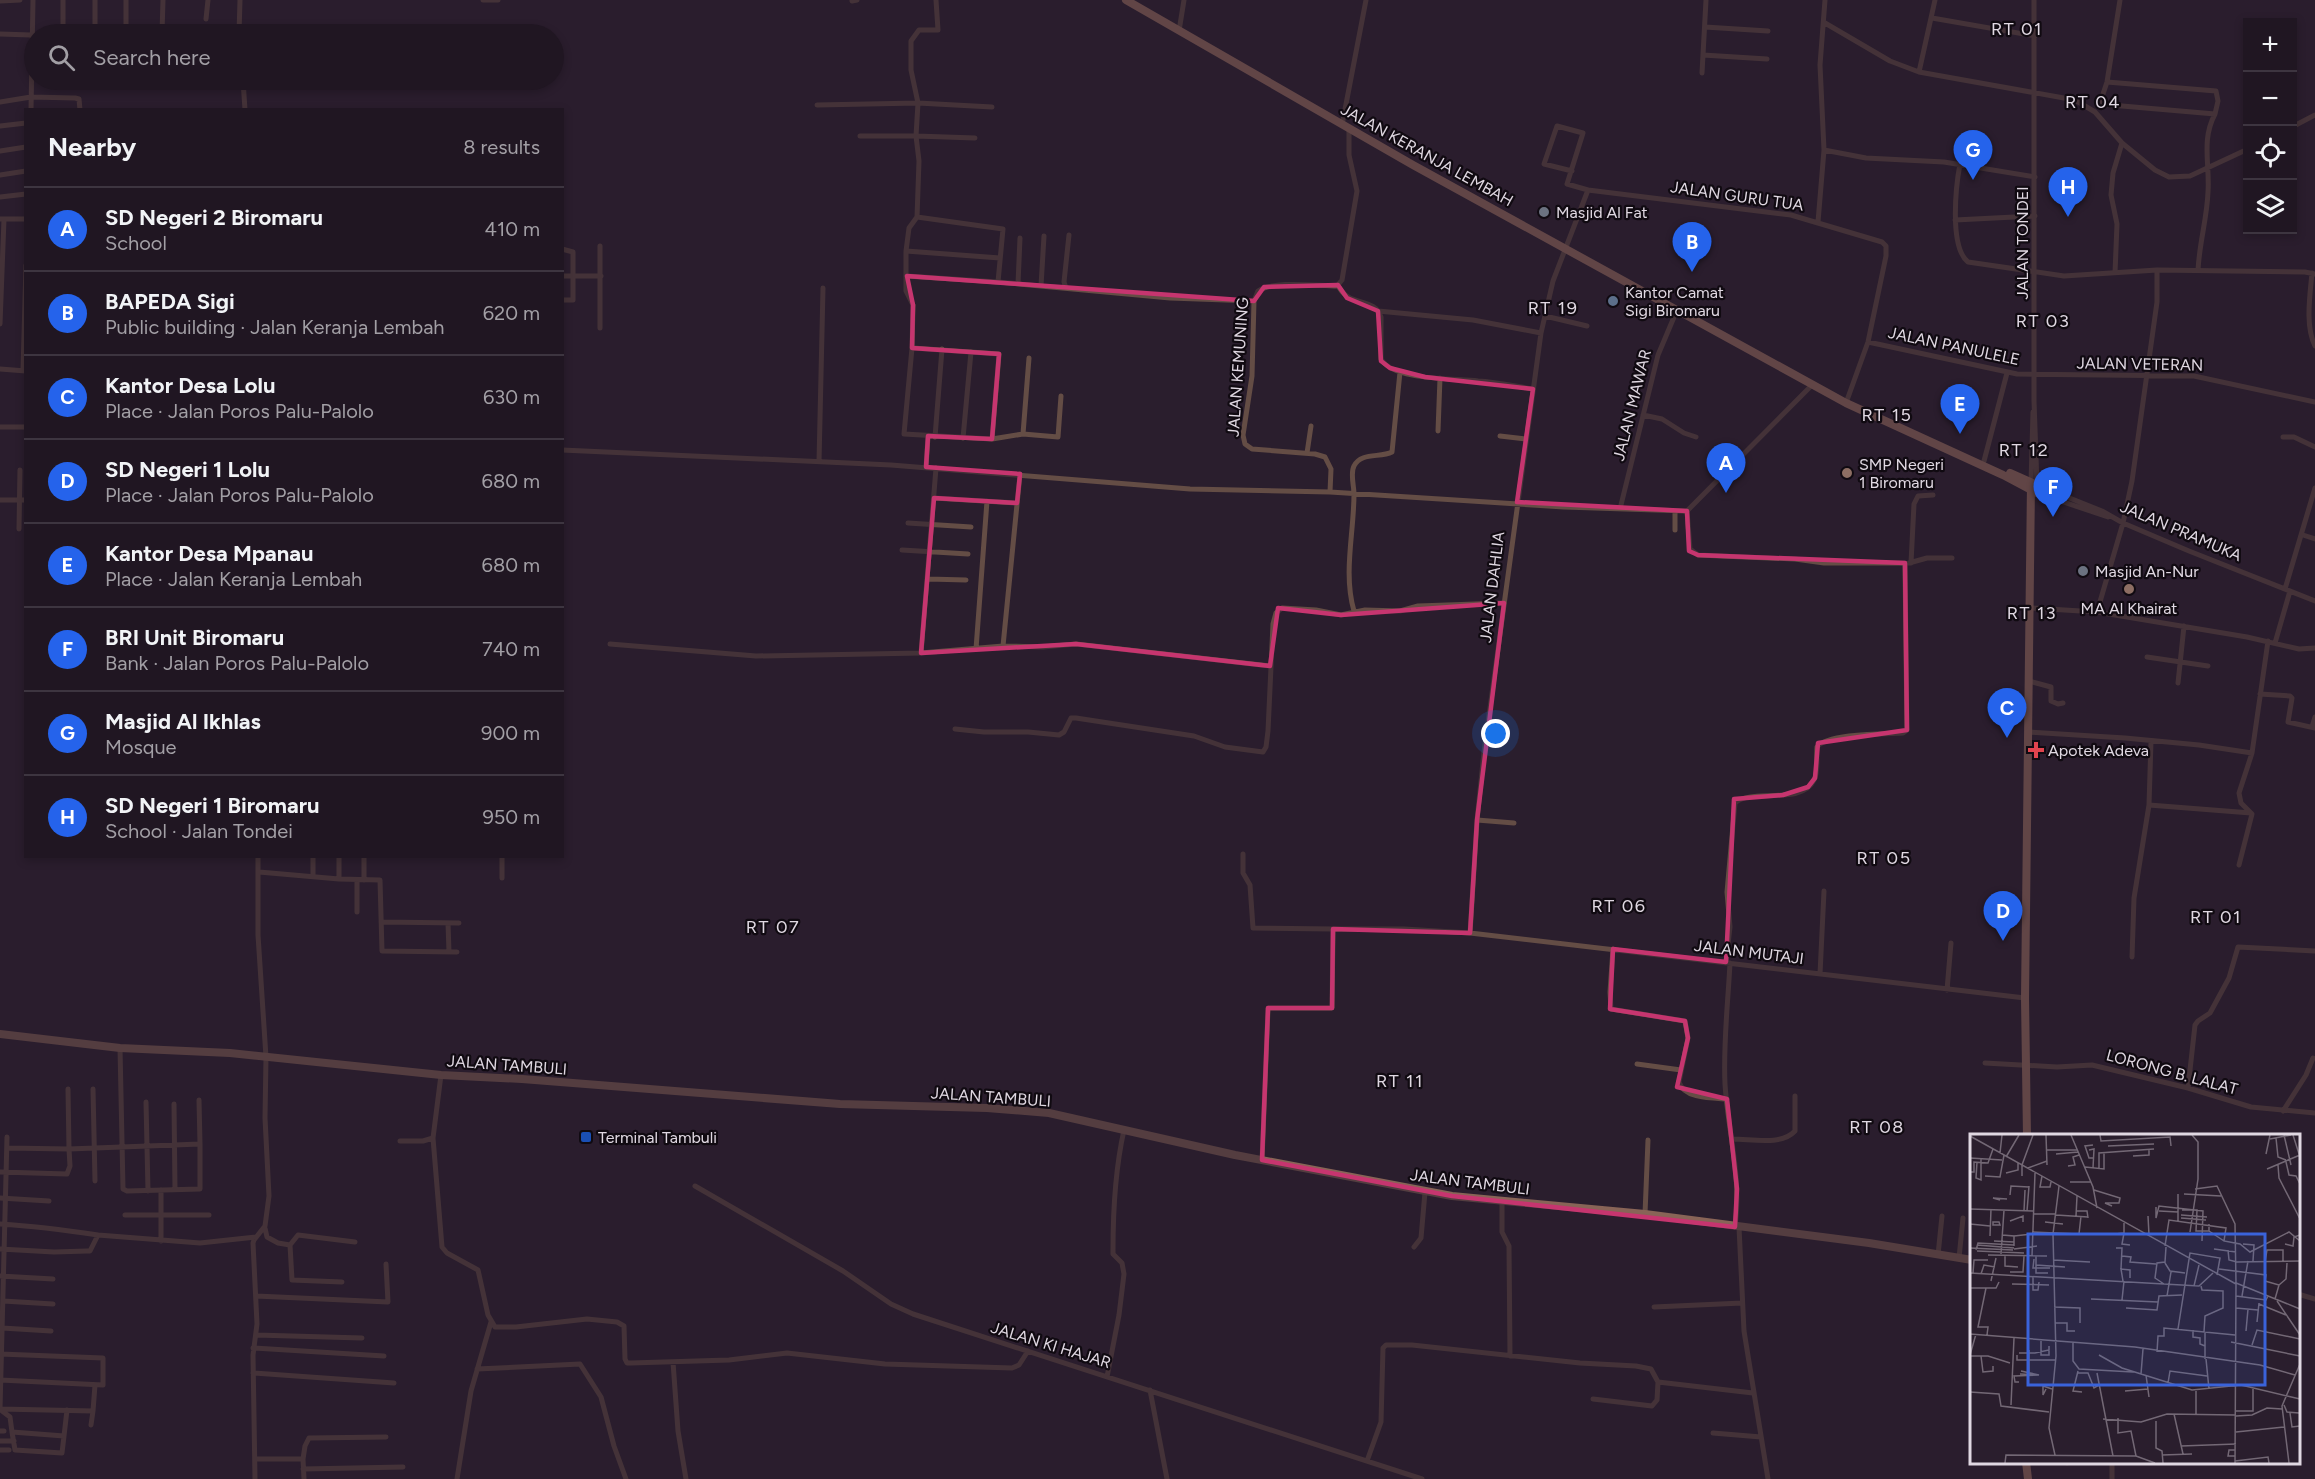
<!DOCTYPE html>
<html lang="en">
<head>
<meta charset="utf-8">
<style>
	:root { --surface:#201622; --page:#2d232f; --text:#f1f3f6; --muted:#a29fa5; --line:#3d3540; --accent:#2563eb }
	body { margin:0; font-family:Figtree,sans-serif; background:var(--page); color:var(--text) }
	.controls { position:absolute; right:18px; top:18px; display:grid; overflow:hidden; border-radius:0px; box-shadow:0 3px 9px #0003 }
	.controls button { width:54px; height:54px; display:grid; place-items:center; padding:0; border:0; border-bottom:2px solid var(--line); background:var(--surface); color:var(--text); font:30px sans-serif }
	.you { position:absolute; left:1496px; top:734px; width:21px; height:21px; margin:-15px; border:4px solid #fff; border-radius:50%; background:#1a73e8; box-shadow:0 0 0 9px #1a73e833 }
	.badge { display:grid; place-items:center; width:39px; height:39px; border-radius:50%; background:var(--accent); color:#fff; font-size:20px; font-weight:700 }
	.pin { position:absolute; translate:-50% -50px; filter:drop-shadow(0 2px 3px #0008) }
	.pin::after { content:''; position:absolute; top:32px; width:21px; height:18px; background:inherit; clip-path:polygon(0 0,100% 0,50% 100%) }
	.list { margin:0; padding:0; list-style:none }
	h2 { display:flex; justify-content:space-between; align-items:center; height:78px; margin:0; padding:0 24px; font-size:26px }
	h2 small { font-size:20px; font-weight:400; color:var(--muted) }
	.list li { display:grid; grid-template-columns:39px 1fr auto; gap:18px; align-items:center; box-sizing:border-box; height:84px; padding:0 24px; border-top:2px solid var(--line) }
	.list b { display:block; font-size:22px; white-space:nowrap }
	.list p { margin:0; font-size:20px; white-space:nowrap; color:var(--muted) }
	.list em { font-size:20px; font-style:normal; color:var(--muted) }
	.icon { flex:none; width:33px; height:33px; fill:none; stroke:currentColor; stroke-width:2; stroke-linecap:round; stroke-linejoin:round }
	.map { position:relative; flex:none; width:2315px; height:1479px; overflow:hidden }
	.search { position:absolute; background:var(--surface); box-shadow:0 3px 9px #0003; left:24px; top:24px; width:540px; height:66px; display:flex; align-items:center; gap:15px; box-sizing:border-box; padding:0 21px; border-radius:33px; color:var(--muted); font-size:22px }
	.panel { position:absolute; background:var(--surface); box-shadow:0 3px 9px #0003; left:24px; top:108px; width:540px; height:750px; border-radius:0px }
	.map>svg:first-child { display:block }
</style>
</head>
<body>
<div class="map">
<svg width="2315" height="1479" viewBox="0 0 2315 1479">
	<rect width="100%" height="100%" fill="#2a1e2d"/>
	<g fill="none" stroke-linecap="round" stroke-linejoin="round">
		<path stroke="#644d45" stroke-width="5" d="M63,0V34
			M95,0V34
			M483,0H498
			M936,0L938,30H919L911,41V70L918,103L992,107
			M1935,0L1919,72L2075,100L2095,112L2122,143L2155,170L2169,177L2190,176L2248,149
			M2034,0V401L2037,485L2102,511L2123,523L2189,551L2315,601
			M0,1L20,0
			M852,1L857,0
			M1932,18L2035,36
			M206,19L208,0
			M1825,23L1890,61L1919,72
			M1705,27L1768,31
			M1179,31L1184,0
			M162,33L163,0
			M0,34L31,35
			M126,34V0
			M239,34L240,0
			M1703,55L1767,59
			M1702,73L1706,0
			M243,80L245,110
			M2107,82L2216,91L2218,101L2215,114
			M0,102L31,97L75,98L79,99L80,110
			M2099,104L2215,114C2201,140 2210,165 2208,192C2207,219 2199,244 2198,271
			M817,105L918,103L916,136L975,138
			M2099,106L2107,82L2120,0
			M31,110L33,0
			M1342,125L1366,0
			M0,126L26,123
			M2292,127L2315,115
			M860,136H916L919,161L917,217L909,228L906,251V291L913,305L912,348
			M1824,150L1866,158L1944,162L2035,177
			M0,151L26,147
			M1960,164C1956,185 1949,247 1968,262L2064,276L2157,270L2305,272L2315,274
			M1572,171L1544,164L1557,126L1583,133L1567,184L1588,190
			M0,175L26,171
			M0,197L26,194
			M917,217L1003,229L998,282L1170,298L1254,301
			M0,219H26
			M1955,220L2035,216
			M1818,222L1824,150L1820,65L1825,0
			M600,246V328
			M562,249L573,252V300H562
			M906,251L1000,258
			M2115,273L2117,224L2111,195L2113,173L2122,143
			M2312,273C2310,295 2305,326 2315,346
			M562,276H601
			M907,276L998,282
			M1018,284L1020,238
			M1338,285C1348,308 1374,296 1381,317V359C1394,381 1454,378 1478,381C1496,382 1514,386 1533,389
			M1041,286L1044,236
			M1066,288L1064,282L1069,235
			M1378,311L1473,320L1541,333
			M1545,316L1587,326
			M0,324L4,219
			M1868,342L2017,374L2194,376L2315,402
			M0,369L26,371
			M23,370L26,265
			M1643,415L1662,419L1684,433L1696,437
			M0,427H26
			M1438,431L1440,378
			M1023,434L1029,358
			M1500,436L1526,439
			M935,437L942,349
			M2283,437H2294L2315,447
			M963,438L971,352
			M992,439L999,354L912,348L904,434L992,439L1023,434L1058,437L1061,396
			M562,450L891,465L1190,489L1330,492L1564,507L1687,511L1813,384
			M1307,453L1311,426
			M1984,461L2007,373
			M819,462L823,288
			M926,467L928,436
			M2031,483L2033,412
			M1330,492L1331,469L1325,457L1315,454L1252,449L1245,444L1243,435L1252,376L1254,301L1258,291C1274,280 1317,286 1337,286L1342,280L1357,191L1349,155V129
			M2037,493L2108,517
			M934,498L1017,503
			M0,500H26
			M1620,509L1658,355L1677,310
			M1687,511L1690,549L1698,555L1795,559L1824,563H1905L1907,730L1903,733C1886,734 1828,733 1817,747C1816,757 1819,771 1814,780C1802,806 1751,788 1735,803L1727,892L1730,927L1726,962
			M908,523L971,527
			M19,529L20,470
			M1675,530V511
			M2303,535L2315,539
			M902,550L968,554
			M1909,563L1927,558H1952
			M1911,563L1914,504L1918,496L1933,495
			M928,579L966,580
			M2285,589L2315,488
			M2030,608L2097,612L2247,637L2299,649L2315,648
			M1354,611C1343,573 1354,533 1354,494C1354,486 1350,473 1354,466C1361,452 1380,458 1392,452L1400,372
			M2097,612L2123,523L2132,481L2157,302V270
			M2275,643L2290,591
			M610,644L756,656L921,653L1003,646L1043,647L1076,644L1270,666
			M1003,646L1020,474
			M976,649L987,501
			M921,653L936,468
			M2147,657L2208,666
			M2029,681L2051,687V701L2058,704L2063,703
			M2178,683L2184,626
			M2260,694L2290,696L2292,698L2288,722L2315,728
			M2312,727L2315,717
			M955,729L984,732H1028L1059,735L1064,732L1071,718H1076L1194,736L1225,747L1263,752L1266,747L1268,731L1273,624L1276,613L1282,608L1316,610L1341,615L1365,610L1400,611L1418,606L1504,603
			M2028,732L2125,738L2199,745L2252,753
			M2149,805L2251,813
			M1477,820L1514,823
			M1243,854V873L1250,885L1253,928L1333,929
			M364,856V880
			M2239,865L2252,814L2241,803L2239,793L2252,753L2268,641
			M259,872L339,879L380,880L382,951L457,952
			M313,876V856
			M502,878V856
			M339,879V856
			M357,880V912
			M381,922L459,923
			M448,923L449,952
			M1470,933L1477,820L1484,752L1541,333L1553,281L1588,190L1791,215L1882,242L1886,246V256L1868,342L1846,403
			M1613,949L1610,992L1611,1009L1685,1021L1688,1038L1679,1082C1684,1099 1713,1098 1727,1099
			M2132,957L2134,898L2149,805L2151,741
			M1730,963C1728,1003 1723,1044 1725,1084C1728,1132 1742,1178 1735,1227
			M1820,974L1824,891
			M1947,990L1951,943
			M120,1048L123,1189L127,1191L200,1189V1144
			M1985,1063L2057,1067L2092,1065L2188,1088L2251,1107L2315,1113
			M1637,1064L1681,1070
			M441,1075L433,1138L442,1247L447,1253L478,1270L488,1315L495,1327H516L587,1319L617,1322L624,1326L625,1359L627,1363H631L729,1360L787,1353L885,1364L1012,1368L1019,1365L1028,1351
			M2188,1088L2195,1025L2198,1021L2210,1013L2229,978L2238,947L2315,951
			M93,1089L95,1181
			M146,1102L148,1191
			M174,1104L175,1190
			M2283,1111L2306,1075L2313,1058
			M1733,1139C1752,1139 1781,1146 1795,1131V1096
			M400,1141H423L433,1138
			M7,1148L69,1149L68,1089
			M1262,1160L1268,1008H1332L1333,929H1404L1470,933L2025,998
			M0,1172L67,1174L70,1166L69,1149L200,1144L199,1100
			M695,1186L843,1271L891,1304L913,1314L1422,1479
			M0,1198L49,1201
			M1502,1202V1232L1509,1246L1510,1356
			M1645,1214L1648,1140
			M125,1215H209
			M0,1224C33,1226 65,1230 98,1235
			M1739,1227L1744,1331L1768,1479
			M265,1228L267,1237L278,1243L290,1245L298,1235L355,1242
			M161,1241V1190
			M290,1245L292,1280L342,1282
			M1414,1247L1421,1238L1425,1192
			M0,1249L54,1252L87,1251H90L98,1235L200,1243L256,1237
			M1938,1255L1942,1216
			M1959,1258L1963,1218
			M0,1276L53,1279
			M2298,1294L2315,1299
			M256,1296L388,1302L386,1264
			M3,1301L53,1304
			M1654,1307L1742,1303
			M2,1328L51,1331
			M256,1335L362,1338
			M253,1348L384,1356
			M0,1354L103,1358V1385L0,1380
			M673,1362L678,1431L686,1479
			M477,1369L580,1364L601,1397L614,1446L626,1479
			M253,1373L394,1383
			M1107,1377L1119,1315L1124,1274L1122,1263L1113,1254V1250C1113,1210 1115,1170 1124,1130
			M1150,1390L1167,1479
			M1593,1399L1652,1406L1657,1400L1658,1382
			M0,1409L7,1137
			M0,1409L93,1411L95,1385
			M1,1410L10,1417L12,1432L64,1436L67,1410
			M91,1425L93,1411
			M0,1431H4
			M12,1432L15,1450L62,1453L64,1436
			M1713,1433L1761,1437
			M0,1441H14
			M0,1450H9
			M255,1459H303L305,1446L309,1438L386,1437
			M303,1459L304,1479
			M1367,1461L1381,1422L1383,1348L1386,1345H1412L1580,1363L1636,1366L1651,1369L1658,1382L1753,1393
			M2067,1462V1463
			M2112,1462V1479
			M303,1469L403,1467
			M255,1479L253,1355L257,1324L253,1243L254,1240L265,1226L269,1196L265,1118L266,1057L258,935V856
			M457,1479L471,1391L491,1322"/>
		<path stroke="#886457" stroke-width="8" d="M0,1034L120,1048L230,1053L441,1075L522,1079L840,1104L987,1108L1049,1113L1235,1155L1452,1196L1645,1214L1869,1243L1972,1260"/>
		<path stroke="#a47665" stroke-width="8" d="M1126,0L1413,165L1846,403L2003,475L2037,493
			M2010,473L2037,485
			M2027,1136L2025,998L2031,483
			M2026,1462L2028,1479"/>
	</g>
	<path d="M0 0H2315V1479H0ZM907,276L1254,301L1264,287L1338,285L1347,298L1378,311L1381,361L1390,368L1425,377L1533,389L1517,502L1687,511L1689,551L1698,555L1905,563L1907,730L1818,743L1815,778L1808,787L1783,795L1734,799L1726,962L1613,949L1610,1009L1685,1021L1688,1038L1677,1087L1727,1099L1737,1189L1735,1227L1452,1196L1262,1160L1268,1008H1332L1333,929L1470,933L1477,820L1504,603L1341,615L1278,608L1270,666L1076,644L921,653L934,498L1017,503L1020,474L926,467L928,436L992,439L999,354L912,348L913,305Z" fill="#2a1e2d" fill-opacity=".55" fill-rule="evenodd"/>
	<path fill="none" stroke="#c6356f" stroke-width="4.5" stroke-linejoin="round" d="M907,276L1254,301L1264,287L1338,285L1347,298L1378,311L1381,361L1390,368L1425,377L1533,389L1517,502L1687,511L1689,551L1698,555L1905,563L1907,730L1818,743L1815,778L1808,787L1783,795L1734,799L1726,962L1613,949L1610,1009L1685,1021L1688,1038L1677,1087L1727,1099L1737,1189L1735,1227L1452,1196L1262,1160L1268,1008H1332L1333,929L1470,933L1477,820L1504,603L1341,615L1278,608L1270,666L1076,644L921,653L934,498L1017,503L1020,474L926,467L928,436L992,439L999,354L912,348L913,305Z"/>
	<g fill="#6b7280" stroke="#100a11" stroke-width="2">
		<circle cx="1544" cy="212" r="6"/>
		<circle cx="2083" cy="571" r="6"/>
	</g>
	<circle fill="#5c6f8a" stroke="#100a11" stroke-width="2" cx="1613" cy="301" r="6"/>
	<g fill="#8d6e63" stroke="#100a11" stroke-width="2">
		<circle cx="1847" cy="473" r="6"/>
		<circle cx="2129" cy="589" r="6"/>
	</g>
	<path fill="#e0444e" stroke="#100a11" stroke-width="2" d="M2033 741h6v6h6v6h-6v6h-6v-6h-6v-6h6z"/>
	<rect fill="#1a4fb4" stroke="#100a11" stroke-width="2" x="580" y="1131" width="12" height="12" rx="3"/>
	<g text-anchor="middle" dominant-baseline="central" stroke-width="4.5" stroke-linejoin="round" paint-order="stroke">
		<g font-size="16" fill="#e0d8e2" stroke="#100a11">
			<text transform="translate(1427 155) rotate(29)">JALAN KERANJA LEMBAH</text>
			<text transform="translate(1737 196) rotate(8)">JALAN GURU TUA</text>
			<text transform="translate(2022 243) rotate(-90)">JALAN TONDEI</text>
			<text transform="translate(1954 346) rotate(12)">JALAN PANULELE</text>
			<text transform="translate(2140 364) rotate(1)">JALAN VETERAN</text>
			<text transform="translate(1238 367) rotate(-86)">JALAN KEMUNING</text>
			<text transform="translate(1632 405) rotate(-76)">JALAN MAWAR</text>
			<text transform="translate(2181 531) rotate(23)">JALAN PRAMUKA</text>
			<text transform="translate(1492 587) rotate(-83)">JALAN DAHLIA</text>
			<text transform="translate(1749 952) rotate(7)">JALAN MUTAJI</text>
			<text transform="translate(507 1065) rotate(4)">JALAN TAMBULI</text>
			<text transform="translate(2172 1072) rotate(15)">LORONG B. LALAT</text>
			<text transform="translate(991 1097) rotate(4)">JALAN TAMBULI</text>
			<text transform="translate(1470 1182) rotate(7)">JALAN TAMBULI</text>
			<text transform="translate(1051 1345) rotate(17)">JALAN KI HAJAR</text>
		</g>
		<g font-size="16" fill="#e0d8e2" stroke="#100a11" text-anchor="start">
			<text x="1556" y="212">Masjid Al Fat</text>
			<text x="1625" y="292">Kantor Camat<tspan x="1625" dy="18">Sigi Biromaru</tspan></text>
			<text x="1859" y="464">SMP Negeri<tspan x="1859" dy="18">1 Biromaru</tspan></text>
			<text x="2095" y="571">Masjid An-Nur</text>
			<text x="2129" y="608" text-anchor="middle">MA Al Khairat</text>
			<text x="2048" y="750">Apotek Adeva</text>
			<text x="598" y="1137">Terminal Tambuli</text>
		</g>
		<g font-size="18" letter-spacing="1.5" fill="#e0d8e2" stroke="#100a11">
			<text x="2017" y="29">RT 01</text>
			<text x="2093" y="102">RT 04</text>
			<text x="1553" y="308">RT 19</text>
			<text x="2043" y="321">RT 03</text>
			<text x="1887" y="415">RT 15</text>
			<text x="2024" y="450">RT 12</text>
			<text x="2032" y="613">RT 13</text>
			<text x="1884" y="858">RT 05</text>
			<text x="1619" y="906">RT 06</text>
			<text x="2216" y="917">RT 01</text>
			<text x="773" y="927">RT 07</text>
			<text x="1400" y="1081">RT 11</text>
			<text x="1877" y="1127">RT 08</text>
		</g>
	</g>
	<g transform="translate(1970 1134)">
		<rect width="330" height="330" fill="#2a1e2d"/>
		<path fill="none" stroke="#736875" stroke-width="1.5" d="M76,1L77,31M101,1L123,53L127,74M130,1L131,7L200,3L201,12M314,1L321,31M323,1L330,23M0,2L266,150M306,4L308,23L316,26M300,5L321,1M123,11L115,12L119,24H124M138,12L184,10M77,16H107M119,16L124,15L123,34M30,19L32,1M86,20L108,18M296,20L300,1M163,22L179,21V16M36,23L49,1M0,24L32,26M7,28L6,44L11,46V25M316,28L319,41L326,42L330,50M308,31L309,44L330,85M98,32L105,31L103,23L109,21M115,33L134,35V18M58,34L77,27M129,35V19L184,15M297,35L330,21M0,38H4V28L18,29L23,15M36,39L48,36V29M15,42L30,43L34,21M52,42V31L63,1M72,42L70,53H80L81,48M100,48H121M225,55L247,52L265,90L266,149L330,175M124,56L150,64L149,69H135L142,72M214,60L251,62M40,61L41,52L59,53M30,66L23,64L37,65M186,73V84L189,72L233,77L232,107M0,75L63,77M212,76H227L226,97H239V90M54,77L55,56M57,77L59,52M106,77H117L118,84M189,77L208,78M63,80H86M86,81L118,83M211,81L237,83M106,82L107,62M178,82L179,101M211,84L236,86M40,87L53,82V88M208,87V60M23,88H29L30,91H23ZM75,88L93,90M0,90L20,92M239,97L254,107M62,98L109,100L111,82M220,98L228,45V8L222,1M154,99L152,110L160,111M145,100L154,99V89M32,101L44,102V112M20,102L21,75M44,102L62,100M24,107L44,108M273,110L284,111L283,127M315,110L323,112L324,103L330,101M7,111L44,114M195,112L199,86L256,94L254,107L270,110L280,118L319,98L330,107M0,114L43,116M146,114H152L151,135M44,115L67,112M244,115L266,118M6,116L8,109L44,111M258,116L259,126L267,128L330,127M7,117L54,119M31,120L34,76M18,121L77,122M35,122V132L48,133M62,122L65,39M66,122V139H78M152,122L161,123L160,128L186,130M64,125L63,134H80M83,126L120,128M295,128L297,116H313V128M195,129L200,137L215,139M66,131L95,133M249,135L296,141L295,147M40,138H53L54,122M0,139L229,152L243,139M3,139L4,126H18M11,140L14,131L25,133M63,143V156H68L69,148M21,147L26,124M153,147L151,135L160,136V144M295,147L309,151L305,165M42,150L79,151M194,150L185,144L187,129L195,128L196,113M309,151L316,145L317,129M224,152L229,131M231,152L232,156L253,157V174L235,182L234,198M1,154H26L29,148M16,154L8,193H18L17,201M197,162L201,138M266,162L296,166L298,162M272,162L278,127M121,165L188,168M152,166L154,147M307,167L330,201M289,170L316,181M84,173L110,174V189M156,174L187,176L189,162L212,161M266,174L288,176M287,188L289,169M85,189H97V197H105M208,195L220,119L250,124L247,141M223,196V203L230,204V210L235,212M276,197L278,175M235,198V225M0,200L165,213L290,231L325,241M71,207V221H79V216M261,208L330,222M103,209V227L109,235L163,238M282,211L287,196L330,205M187,218L188,202H194V194L265,201M49,219H65L79,216V212M0,221L6,200M47,221V226H85M129,221L152,234L222,256L271,251L330,265M0,222H18L40,229M11,222L13,238L23,237V232M236,225L239,255M108,237L103,257L112,258M59,239V216M107,239H118L124,254L129,251M127,239L143,322M50,240L69,241L51,237M171,240L173,215M176,241L179,263M49,248H45L44,242L68,241M198,249L200,237L237,242M76,255L73,261V252L82,255M155,257L178,255M0,258L29,260L31,272L79,278M41,271L44,204M314,271L317,278L329,279M266,277H283V255M320,279L322,293L330,292M204,280L213,320M226,280V257M266,282L282,281L297,274L312,275M148,284V299L161,297L166,322M133,285L171,288L197,280L265,281M186,287V314L192,317L193,329M266,298L314,293M211,312L266,310M265,316H259L258,322H265M85,321L79,294L86,222L83,100L89,52M192,321L222,320M265,327L298,323L299,329M35,329L36,321L166,322L185,329M265,329L266,149M319,329L312,272L330,230"/>
		<path fill="#3a63da" fill-opacity="0.15" stroke="#3a63da" stroke-width="3" d="M58,100H295V251H58Z"/>
		<rect width="330" height="330" fill="none" stroke="#e0d8e2" stroke-width="3"/>
	</g>
</svg>
<div class="controls">
<button>+</button>
<button>−</button>
<button><svg class="icon" aria-label="locate" viewBox="0 0 24 24"><circle cx="12" cy="12" r="6"/><path d="M12 2v4M12 18v4M2 12h4M18 12h4"/></svg></button>
<button><svg class="icon" aria-label="layers" viewBox="0 0 24 24"><path d="M12 4l9 5-9 5-9-5zM3 14l9 5 9-5"/></svg></button>
</div>
<div class="you"></div>
<div class="pin badge" style="left:1726px;top:493px">A</div>
<div class="pin badge" style="left:1692px;top:272px">B</div>
<div class="pin badge" style="left:2007px;top:738px">C</div>
<div class="pin badge" style="left:2003px;top:941px">D</div>
<div class="pin badge" style="left:1960px;top:434px">E</div>
<div class="pin badge" style="left:2053px;top:517px">F</div>
<div class="pin badge" style="left:1973px;top:180px">G</div>
<div class="pin badge" style="left:2068px;top:217px">H</div>
<div class="search"><svg class="icon" aria-label="search" viewBox="0 0 24 24"><circle cx="10" cy="10" r="6"/><path d="M15 15l6 6"/></svg>Search here</div>
<section class="panel">
<h2>Nearby<small>8 results</small></h2>
<ul class="list">
<li><span class="badge">A</span><div><b>SD Negeri 2 Biromaru</b><p>School</p></div><em>410 m</em></li>
<li><span class="badge">B</span><div><b>BAPEDA Sigi</b><p>Public building · Jalan Keranja Lembah</p></div><em>620 m</em></li>
<li><span class="badge">C</span><div><b>Kantor Desa Lolu</b><p>Place · Jalan Poros Palu-Palolo</p></div><em>630 m</em></li>
<li><span class="badge">D</span><div><b>SD Negeri 1 Lolu</b><p>Place · Jalan Poros Palu-Palolo</p></div><em>680 m</em></li>
<li><span class="badge">E</span><div><b>Kantor Desa Mpanau</b><p>Place · Jalan Keranja Lembah</p></div><em>680 m</em></li>
<li><span class="badge">F</span><div><b>BRI Unit Biromaru</b><p>Bank · Jalan Poros Palu-Palolo</p></div><em>740 m</em></li>
<li><span class="badge">G</span><div><b>Masjid Al Ikhlas</b><p>Mosque</p></div><em>900 m</em></li>
<li><span class="badge">H</span><div><b>SD Negeri 1 Biromaru</b><p>School · Jalan Tondei</p></div><em>950 m</em></li>
</ul>
</section>
</div>
</body>
</html>
